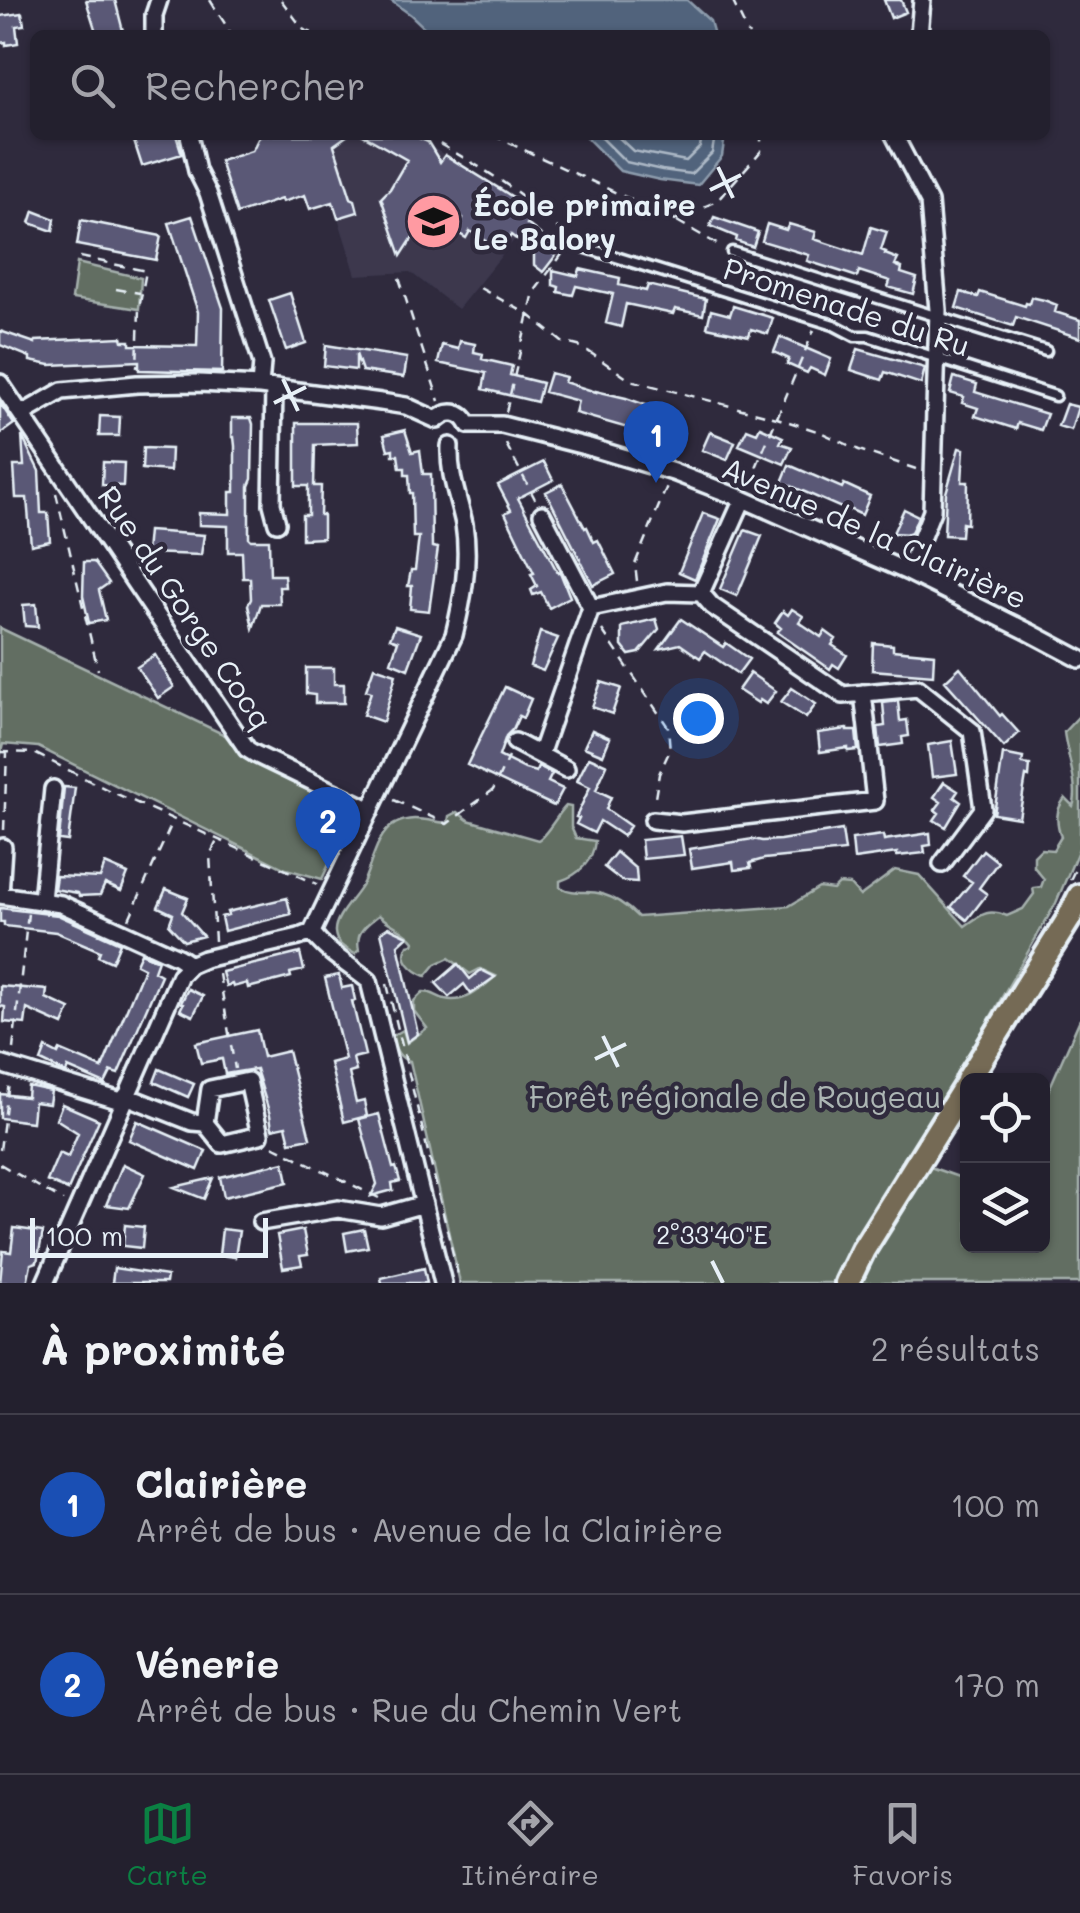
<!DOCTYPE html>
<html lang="fr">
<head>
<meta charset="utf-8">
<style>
	:root { --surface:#23202e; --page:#2f2d3a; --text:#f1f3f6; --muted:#a3a3aa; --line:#403e4a; --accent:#0b8043 }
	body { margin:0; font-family:Mali,sans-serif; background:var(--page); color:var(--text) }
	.controls { position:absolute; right:30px; bottom:30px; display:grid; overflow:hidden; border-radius:15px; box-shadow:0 2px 8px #0004 }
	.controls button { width:90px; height:90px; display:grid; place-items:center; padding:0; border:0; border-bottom:2px solid var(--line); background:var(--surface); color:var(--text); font:50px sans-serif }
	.scale { position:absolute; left:30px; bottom:25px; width:238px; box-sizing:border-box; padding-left:10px; border:5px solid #e8f1f8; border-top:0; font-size:28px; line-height:35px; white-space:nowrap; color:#e8f1f8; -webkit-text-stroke:8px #2f2a3d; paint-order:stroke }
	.you { position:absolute; left:698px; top:718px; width:35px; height:35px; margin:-25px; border:8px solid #fff; border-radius:50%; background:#1a73e8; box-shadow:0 0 0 15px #1a73e833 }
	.badge { display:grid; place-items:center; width:65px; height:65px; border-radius:50%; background:var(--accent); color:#fff; font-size:32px; font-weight:700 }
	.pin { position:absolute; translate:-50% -82px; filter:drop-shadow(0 2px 5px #0008) }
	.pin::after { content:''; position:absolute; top:52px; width:35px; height:30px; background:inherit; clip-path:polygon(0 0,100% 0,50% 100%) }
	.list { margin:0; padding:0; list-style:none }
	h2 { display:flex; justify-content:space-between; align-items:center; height:130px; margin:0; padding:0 40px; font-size:42px }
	h2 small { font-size:32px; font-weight:400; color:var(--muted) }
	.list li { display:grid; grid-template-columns:65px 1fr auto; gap:30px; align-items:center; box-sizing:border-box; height:180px; padding:0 40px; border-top:2px solid var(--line) }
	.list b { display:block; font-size:38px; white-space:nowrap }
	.list p { margin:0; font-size:32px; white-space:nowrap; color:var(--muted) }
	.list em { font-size:32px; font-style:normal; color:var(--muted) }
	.icon { flex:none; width:55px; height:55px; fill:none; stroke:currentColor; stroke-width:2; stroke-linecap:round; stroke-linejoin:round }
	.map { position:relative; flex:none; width:1080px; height:1283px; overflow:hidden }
	.search { position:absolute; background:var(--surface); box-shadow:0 2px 8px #0004; left:30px; right:30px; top:30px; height:110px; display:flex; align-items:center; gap:25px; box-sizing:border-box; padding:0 35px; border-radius:15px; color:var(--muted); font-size:38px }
	.sheet { height:490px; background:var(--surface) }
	nav { display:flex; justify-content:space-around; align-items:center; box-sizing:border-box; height:140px; border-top:2px solid var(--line); background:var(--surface); font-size:28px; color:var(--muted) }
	nav a { display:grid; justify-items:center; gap:5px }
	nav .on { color:var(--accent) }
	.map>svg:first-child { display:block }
</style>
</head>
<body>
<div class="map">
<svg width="1080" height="1283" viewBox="0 0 1080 1283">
	<rect width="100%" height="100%" fill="#2f2a3d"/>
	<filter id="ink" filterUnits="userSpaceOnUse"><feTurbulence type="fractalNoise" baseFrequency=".01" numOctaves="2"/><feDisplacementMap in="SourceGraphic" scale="20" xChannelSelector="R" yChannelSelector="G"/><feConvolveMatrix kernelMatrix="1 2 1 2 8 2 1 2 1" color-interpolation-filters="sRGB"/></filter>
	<g filter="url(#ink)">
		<path fill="#3c384e" d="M317,135H412L428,142L430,146L537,212L458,309L410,272L356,275L333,202L310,209L305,195L282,202L277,187Z"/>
		<path fill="#626e62" stroke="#a5b0ad" stroke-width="2.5" d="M77,263L141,278L139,309L72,299Z
			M0,628L225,735L244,758L347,810L350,820L322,879L286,869L38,747L3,744L0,757Z
			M1080,715V846L1056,903L912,1154L933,1168L967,1180L968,1246H1042L1043,1103L1080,1019V1283H460L410,1061C398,1059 395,1047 391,1037L403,1030L407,1043L427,1028L414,1011V1001L423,992C434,992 436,997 445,999C466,1004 482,988 496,976L480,969L470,974L449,958L436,964L426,976C413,971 399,959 408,945L413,944L414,941C405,929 389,925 379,915C366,925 355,932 359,950L355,954C345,948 336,945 335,932C334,917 354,899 362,885C371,868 376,833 395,824C414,814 429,822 448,823L449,816L457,812L468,820L538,840C546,836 557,815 566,806L571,807V827L576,838L595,841C593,861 579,875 560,881V887C574,895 588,890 602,894C616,898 628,907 638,917L789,906L819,888L833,890L839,884L850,885L860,896L895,870L919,875L965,926C981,915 987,908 1007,916L1023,909L1034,894L1033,888L1041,887L1044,879L1034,867V856L1041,849L1053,850L1061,837C1056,821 1055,811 1065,798L1073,806C1080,789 1066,752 1064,732Z"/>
		<path fill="#51637b" stroke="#8d9cad" stroke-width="2.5" d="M390,0H687L710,21L714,35H432L411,15Z
			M584,135H725L722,156L698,185L660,180L620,171Z"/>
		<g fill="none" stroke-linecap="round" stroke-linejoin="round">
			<path stroke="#acb8c6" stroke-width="2.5" d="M599,135L626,162L662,170L691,174L712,153L715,135
				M616,135L633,151L686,161L700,147L702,135"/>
		</g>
		<path fill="#5a5976" stroke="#e8f1f8" stroke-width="2.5" d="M86,0H115L124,35H97Z
			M884,0H901L906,12L891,18Z
			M22,13L24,25L16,26L18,43L6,45V42L0,43V16Z
			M132,135H176L182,154L142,166Z
			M260,135H348L334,145L351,198L355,200L358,212L338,218L333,202L310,209L305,195L282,202L281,199L237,214L220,161L252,151Z
			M363,135H412L428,142L440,162L445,155L537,212L527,224L560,250L543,272L534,265V253L511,235L501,251L470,231L466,238L455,231L463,218L437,200L401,256L381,198L390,189L407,160Z
			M34,211L55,219L53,231L30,223Z
			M192,216L223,308L222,372L139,370V361L50,365L30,361V357L0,345V331L35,343V341L122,337L123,341H130V345L197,346L198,312L169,223Z
			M714,217L758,232L753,247L736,241L737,237L710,226Z
			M81,220L161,236L156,260L77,245Z
			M767,224L786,230L789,224L816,232L814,239L863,255L871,227L887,232L881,250L886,252L885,254L898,259L895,265L902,268L901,273L917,278L913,294L888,287L890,281L859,271L857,277L839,271L807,261L809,255L762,241Z
			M580,269L620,278L619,285L646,291L648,285L706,299L703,315L675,309L673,314L626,304L621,327L606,323L613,294L576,286L573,295L558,292L559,287L553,285V270L578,276Z
			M961,292L978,297L980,292L1025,306L1026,303L1029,304L1031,297L1044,300L1057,305L1055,312L1080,320V338L1016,317L1013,326L956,308Z
			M290,293L306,343L286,350L269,300Z
			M733,306L773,318L768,334L751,329L749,336L707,327L711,310L730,315Z
			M780,337L831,359L825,375L810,368L807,373L787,364L789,359L774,352Z
			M460,341L475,344L474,352L483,354L482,359L512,366L510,375L542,383L537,402L483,389L486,373L438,363L442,345L458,349Z
			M326,345L407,358L404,377L362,371L356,354V370L324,366Z
			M858,349L925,368L921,384L885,372L882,380L851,370Z
			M550,373L566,377L564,382L596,392V391L626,398L657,409L656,414L663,416L660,431L633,423L631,429L575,413L578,401L544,392Z
			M954,377L977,384L975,392L1047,414L1041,430L1018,423L1016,429L975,416L978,408L962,403L964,397L950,393Z
			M0,403L14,424L0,434Z
			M1066,404L1078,407L1071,430L1058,426Z
			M100,416L120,417L119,436H99Z
			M232,418H251L253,424L252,479L249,486V538L251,540H269L270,575H284L285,587H279L280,604H261L253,628L248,605L251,599L250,578H243L242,552H228V526L199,525V513L230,514V492H235V446L234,437H232Z
			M296,423H357L358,443L315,445L314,486H321L320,515H323V538L302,539V515H308V486H296Z
			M760,427L783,437L780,443L792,447L784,464L739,445L747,429L757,433Z
			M405,430L412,452L420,450L423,474H431L432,547L438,548L429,611L410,609L412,586H408L411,570H415L419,537H413L412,493H410L409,475H405V468H400L398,455H393V449L388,450L384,435Z
			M710,432L735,442L727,460L702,450Z
			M22,436L39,471L41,513H48L50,541L31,545L27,498H16L14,466H24Z
			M143,448L171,449L170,471L142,469Z
			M959,448L964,449L962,482H968L967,524L962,523L961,536L944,535L946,493Z
			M103,462L124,463L123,486L102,485Z
			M544,462L553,480L518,498L558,573L560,572L570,597L549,608L541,592L533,595L531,590L537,586L531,574L534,573L505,513L511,510L498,485Z
			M789,465L842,488L844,484L870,496L862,515L849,509L848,511L782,482Z
			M562,484L585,528L587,527L594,542L598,540L615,574L593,585L546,492Z
			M904,509L918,516L916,522L910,534L893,533Z
			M703,513L720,519L695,579L679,572Z
			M745,530L762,536L737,596L720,589Z
			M148,531L204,535L201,555L146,553Z
			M84,562H94L109,583L99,590L106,620L89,623L83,596Z
			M36,604L38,627L25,626L23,605Z
			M792,609L803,616L799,622L821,637L825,631L836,639L832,645L847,655L839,668L833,664L830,669L777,632L781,628L775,623L783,611L788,615Z
			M656,619L659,629L639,653L629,655L622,646V627Z
			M681,619L723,647L726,643L749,659L738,674L705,651L700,658L680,644L659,649Z
			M395,626L421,634L408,669L391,662L398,641L390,638Z
			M540,632L558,638L543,671L530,666Z
			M873,643L893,645V650L934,654L933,675L872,670Z
			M155,655L174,687L158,698L137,667Z
			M374,667L396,674L383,722L363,715L371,692L366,690Z
			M960,667L1000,716L1002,714L1019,733L1004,747L945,681Z
			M306,668H334V684H344V703H315V695L306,694Z
			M750,673L776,691L766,704L760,700L758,703L738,690Z
			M601,682L621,688L612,714L592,707Z
			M505,687L531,699L523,718L519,716L513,729L506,736L499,756L525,769L536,772L538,767L552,774L548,782L563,789L554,806L467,765Z
			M792,688L816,704L806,718L781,702Z
			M898,701L900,721L907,720L909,736L902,737L903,744L880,747L878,727L885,726L883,703Z
			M847,729V731H856L858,750L848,751V748L820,752L818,733Z
			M592,730L610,738L603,755L584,747Z
			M952,741L957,774L932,777L928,745Z
			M1003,754L1023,758L1022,764L1030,765L1029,777L1026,776L1019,818L994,814Z
			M589,757L607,765L596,790L611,797L606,809L630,826L623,836L600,821L594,833L576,824L579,818L576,817L590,787L577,781Z
			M944,782L958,791L954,797L961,802L946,827L934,820L939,813L935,810L941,802L934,797Z
			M64,787L75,788L68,841L59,840Z
			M842,830L845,851L764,859L750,863L751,868L734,870L733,862L692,868L689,849L753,839L762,841L780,840Z
			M930,833L931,845L924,846L925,853L897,856V853L854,859L852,839L883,835L884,840Z
			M681,836L684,855L643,859L641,840Z
			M983,850L998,862L979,888L987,894L967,920L951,907L972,882L963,876Z
			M616,852L636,869L637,882L622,881L604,867Z
			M105,864L128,874L121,891L105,884L100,895L79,896L78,893L54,889L56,876L100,878Z
			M166,889L188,898L182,912L203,936L184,941L169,925L173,914L158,907Z
			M287,898L291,914L224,931L221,917L228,915L227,912Z
			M0,908L58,915L120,943L112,962L98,956L100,951L56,932L4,926V922H0Z
			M389,927L408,936L398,945L418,1034L407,1042L381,932Z
			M141,953L158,960L154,971L161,975L118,1074L109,1071L111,1072L105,1084L68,1068L66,1073L41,1061L46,1048L58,1054L60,1050L102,1068L144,968L136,964Z
			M300,953L304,970L290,973L291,977L248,988L247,983L233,987L232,984L226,986L222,972Z
			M458,964L470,979L481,970L495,977L471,994L464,984L449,997L436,983Z
			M339,975L342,988L352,986L355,1000L352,1001L365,1055L353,1058L356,1071L349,1073L356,1103L364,1101L367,1116L344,1122L330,1063L345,1059L325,978Z
			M0,986L47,990L46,998L70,1009L63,1025L27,1009L25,1024L4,1022L5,1007L0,1006Z
			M188,989L203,996L193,1016L180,1010L183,1004L181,1003Z
			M257,1030L263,1057L288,1051L310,1138L290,1142L286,1126L272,1129L270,1115L256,1069L225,1074L222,1059L201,1063L196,1043Z
			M159,1069L194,1084L188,1097L154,1082Z
			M28,1086L51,1091L49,1104L34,1102L32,1122L0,1118V1094L27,1097Z
			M62,1104L99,1120L68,1190L47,1181L59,1153L68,1157L78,1133L56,1119Z
			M379,1114L393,1168L396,1167L400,1181L392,1183L393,1190L371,1196L377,1184L359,1119Z
			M137,1121L206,1151L198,1170L129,1140Z
			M284,1162L288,1182L224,1197L220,1177Z
			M123,1164L145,1174L129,1208L106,1205Z
			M213,1178L204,1199L174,1187Z
			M125,1225L144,1227L142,1248L123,1246Z
			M14,1228L43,1232L37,1262L31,1264L27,1283H0L3,1251L11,1252Z
			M222,1229L239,1231L235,1257L219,1255Z
			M364,1229L368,1247L347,1251L344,1233Z
			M303,1230L308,1255L300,1256L302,1265L283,1268L277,1235Z
			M114,1268L167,1276L166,1283H112Z
			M424,1268L427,1283H382L381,1278Z"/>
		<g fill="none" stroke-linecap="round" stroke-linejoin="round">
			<defs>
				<path id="lane" d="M571,243L834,325L855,336H868L1055,396
					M732,252L1046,351"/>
				<path id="street" d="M154,35V15L159,0
					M919,35L922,0
					M189,135L197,171L208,193L262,363L260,386
					M894,135L929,202L938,310L932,511L908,572
					M0,383L247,749L255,754L371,810
					M274,388L272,504L277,523
					M22,414L62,391L137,384L199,383L260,386L381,402L406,406L437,420
					M437,420C448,409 462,411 469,425
					M469,425H502L589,447L673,472L743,499L908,572L1029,632L1080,659
					M542,514L591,608
					M701,593L712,606L843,695L918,688L972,731L983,809L942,864
					M515,742L566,769
					M540,755L591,608L667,592L701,593L743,499
					M653,820L682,823L875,801L863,693
					M0,895L61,904L178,957L190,965
					M0,895L3,847
					M42,900L53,789
					M312,932C324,951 351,966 369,981L443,1283
					M0,1064L124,1102
					M248,1081L260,1135L222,1144L205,1123L210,1089Z
					M126,1096L192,1122L205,1123
					M261,1222L338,1209L381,1216L424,1204
					M45,1283L180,975L190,965L204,959L299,937L312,932L454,635C463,599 470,561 464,524C458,495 449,478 450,446"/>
				<path id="primary" d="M968,1080L1068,920L1080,896
					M847,1283L863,1250L968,1082"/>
			</defs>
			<use href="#lane" stroke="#e8f1f8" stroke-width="15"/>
			<use href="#street" stroke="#e8f1f8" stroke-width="22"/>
			<use href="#primary" stroke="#e8f1f8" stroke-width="30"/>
			<path stroke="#e8f1f8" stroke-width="2.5" stroke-dasharray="10 8" stroke-linecap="butt" d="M210,0L232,35
				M281,0L304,30L319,35
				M732,0L749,35
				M424,135C476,165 523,189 564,235
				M492,135L675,220L717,201L761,151V135
				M677,221L722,247
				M80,257L146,271L139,309L137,368
				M399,278L439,401
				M480,288L529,315L562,342L582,347L630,380L777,418L820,432L859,450L916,469
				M116,289L140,293
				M506,412L534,292L563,253
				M506,444L535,499
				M749,484L814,330
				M56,493L98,670
				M637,581L635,564L667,486
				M602,630L668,727L670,750L659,774L654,804
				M0,752L34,753L108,790L317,884
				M394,800L447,824L493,790L508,757
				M4,830L7,753
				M1070,880L1080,859
				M129,919L173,821
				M215,941L210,855L217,841
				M219,974L235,1069
				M387,984L460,1283
				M13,1049L28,913
				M273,1146L383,1200
				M0,1150L9,1082
				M0,1164L63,1201"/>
			<use href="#lane" stroke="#2f2a3d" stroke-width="8"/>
			<use href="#street" stroke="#2f2a3d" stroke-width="15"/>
			<use href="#primary" stroke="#746b55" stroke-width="22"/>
		</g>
	</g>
	<path fill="none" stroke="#e8f1f8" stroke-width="4" d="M718,167L733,198M710,190L741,175M283,379L298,411M274,403L306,387M603,1036L618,1067M595,1059L626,1044M712,1261L723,1283"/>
	<defs>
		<symbol id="school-disc" viewBox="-11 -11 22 22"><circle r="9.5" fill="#ff9aa2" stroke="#2f2a3d"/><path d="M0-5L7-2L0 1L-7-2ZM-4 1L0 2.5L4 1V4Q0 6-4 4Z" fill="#111"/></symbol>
	</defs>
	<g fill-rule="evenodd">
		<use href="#school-disc" x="402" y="190" width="63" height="63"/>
	</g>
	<g text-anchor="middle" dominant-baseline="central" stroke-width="9" stroke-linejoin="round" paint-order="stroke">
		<g font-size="30" font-weight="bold" fill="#e8f1f8" stroke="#2f2a3d" text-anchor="start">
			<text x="473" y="204">École primaire<tspan x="473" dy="34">Le Balory</tspan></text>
		</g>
		<g font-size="30" fill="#e8f1f8" stroke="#2f2a3d">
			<text transform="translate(847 306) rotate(18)">Promenade du Ru</text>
			<text transform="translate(875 532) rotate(24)">Avenue de la Clairière</text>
			<text transform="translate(186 607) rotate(56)">Rue du Gorge Cocq</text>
		</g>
		<g font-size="30" fill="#acb6b4" stroke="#2f2a3d">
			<text x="735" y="1096">Forêt régionale de Rougeau</text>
		</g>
	</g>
	<g font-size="25" text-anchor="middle" fill="#e8f1f8" stroke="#2f2a3d" stroke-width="9" stroke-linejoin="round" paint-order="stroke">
		<text x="712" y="1244">2°33'40"E</text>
	</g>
</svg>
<div class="controls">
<button><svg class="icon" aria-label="locate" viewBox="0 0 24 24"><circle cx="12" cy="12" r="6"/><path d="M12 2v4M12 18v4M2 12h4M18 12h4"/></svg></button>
<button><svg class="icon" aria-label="layers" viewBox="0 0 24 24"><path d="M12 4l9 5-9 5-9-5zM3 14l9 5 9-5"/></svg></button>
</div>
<div class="scale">100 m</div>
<div class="you"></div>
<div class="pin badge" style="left:656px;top:483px;background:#1a4fb4">1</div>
<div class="pin badge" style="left:328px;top:869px;background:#1a4fb4">2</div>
<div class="search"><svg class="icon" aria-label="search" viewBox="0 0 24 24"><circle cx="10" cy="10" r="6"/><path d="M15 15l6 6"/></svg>Rechercher</div>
</div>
<section class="sheet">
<h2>À proximité<small>2 résultats</small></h2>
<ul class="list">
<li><span class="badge" style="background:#1a4fb4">1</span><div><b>Clairière</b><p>Arrêt de bus · Avenue de la Clairière</p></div><em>100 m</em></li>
<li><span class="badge" style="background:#1a4fb4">2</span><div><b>Vénerie</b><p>Arrêt de bus · Rue du Chemin Vert</p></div><em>170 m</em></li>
</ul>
</section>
<nav>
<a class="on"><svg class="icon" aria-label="map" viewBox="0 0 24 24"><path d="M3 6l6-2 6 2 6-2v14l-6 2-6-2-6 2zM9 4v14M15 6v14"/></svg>Carte</a>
<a><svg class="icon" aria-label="directions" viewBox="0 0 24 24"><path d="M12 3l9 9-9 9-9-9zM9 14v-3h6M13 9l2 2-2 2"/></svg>Itinéraire</a>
<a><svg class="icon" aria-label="saved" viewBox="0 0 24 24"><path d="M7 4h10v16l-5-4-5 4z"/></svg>Favoris</a>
</nav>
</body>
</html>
